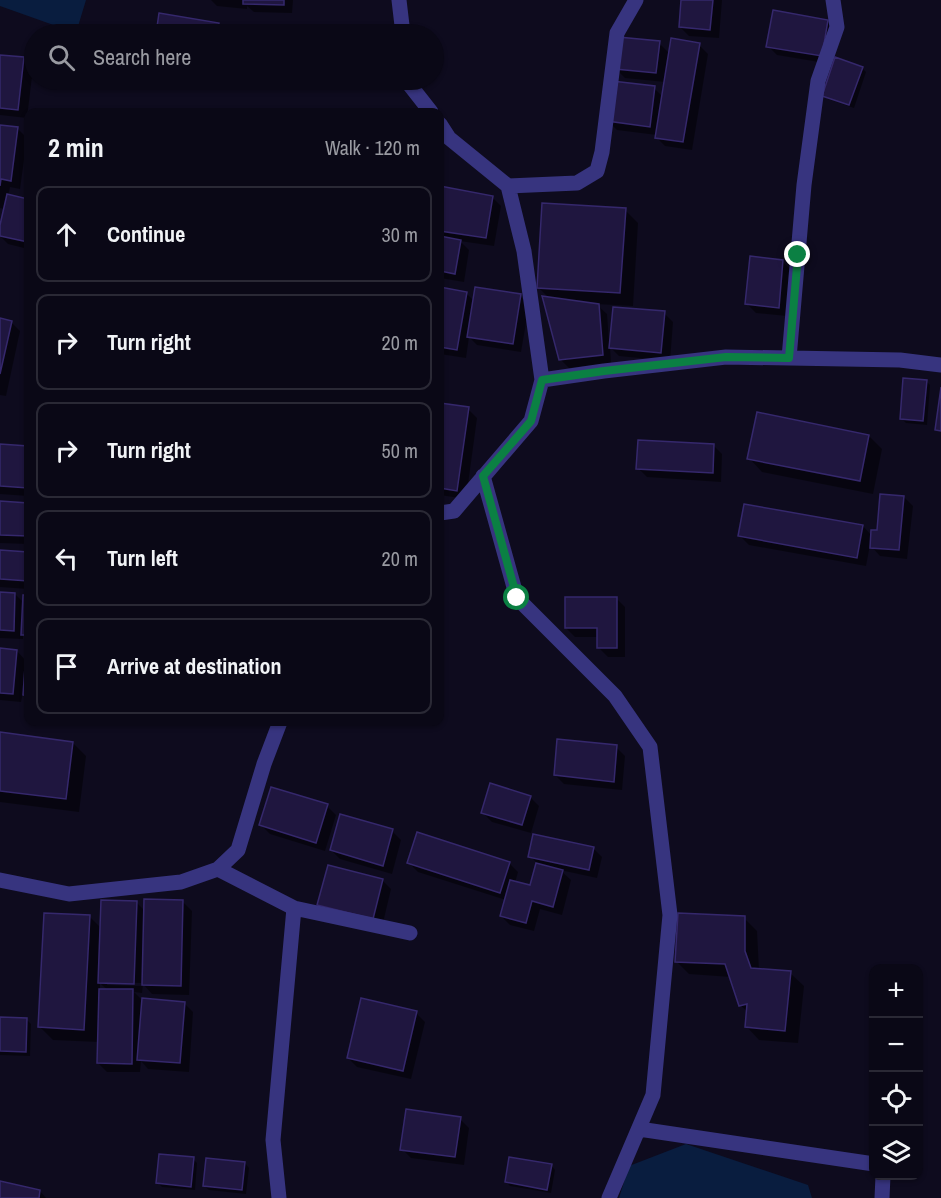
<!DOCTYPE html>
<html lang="en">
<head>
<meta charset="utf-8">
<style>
	:root { --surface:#0a0816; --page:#13111f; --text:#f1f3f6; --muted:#999aa1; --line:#2a2935 }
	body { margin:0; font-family:"Archivo Narrow",sans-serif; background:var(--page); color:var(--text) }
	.controls { position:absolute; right:18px; bottom:18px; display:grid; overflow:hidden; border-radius:12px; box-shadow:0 2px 4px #0004 }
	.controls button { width:54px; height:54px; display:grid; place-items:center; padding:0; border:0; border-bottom:2px solid var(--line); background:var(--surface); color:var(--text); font:30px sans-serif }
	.stop { position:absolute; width:18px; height:18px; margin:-14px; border:4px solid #0b8043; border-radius:50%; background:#fff }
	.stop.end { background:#0b8043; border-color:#fff; box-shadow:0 2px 6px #0008 }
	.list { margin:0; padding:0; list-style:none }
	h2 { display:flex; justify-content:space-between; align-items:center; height:78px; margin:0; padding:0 24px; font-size:26px }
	h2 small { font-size:20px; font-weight:400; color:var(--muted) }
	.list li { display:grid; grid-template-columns:39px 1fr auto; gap:18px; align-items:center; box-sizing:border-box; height:96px; margin:0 12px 12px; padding:0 12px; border:2px solid var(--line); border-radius:12px }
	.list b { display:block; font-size:22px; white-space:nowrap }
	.list em { font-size:20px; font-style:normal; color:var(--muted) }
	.icon { flex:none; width:33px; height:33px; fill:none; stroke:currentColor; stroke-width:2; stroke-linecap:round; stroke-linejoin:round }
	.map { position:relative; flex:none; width:941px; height:1198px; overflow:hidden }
	.search { position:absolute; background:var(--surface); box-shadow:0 2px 4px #0004; left:24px; top:24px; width:420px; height:66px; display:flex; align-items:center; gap:15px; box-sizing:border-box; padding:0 21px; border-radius:33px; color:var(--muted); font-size:22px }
	.panel { position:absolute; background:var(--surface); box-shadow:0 2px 4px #0004; left:24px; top:108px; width:420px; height:618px; border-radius:12px }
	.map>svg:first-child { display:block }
</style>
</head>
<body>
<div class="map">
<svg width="941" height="1198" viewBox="0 0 941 1198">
	<rect width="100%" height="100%" fill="#0e0b1e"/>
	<path fill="#091d3f" d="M0,0H86L76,33L0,6Z
		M686,1144L808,1185L812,1198H619L629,1166Z"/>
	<path fill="#0007" fill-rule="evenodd" d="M211,0H293L292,13L254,12L247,6V9L217,6Z
		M683,0H722L719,38L689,36L680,27Z
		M774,12L828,22L837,31L831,64L777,55L768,46Z
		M161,15L218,24L227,34H157Z
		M659,43L670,54L699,45L708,54L692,150L665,146L656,137L657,135L617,130L608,121L654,88L663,97L665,82L625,78L616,69Z
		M0,56L24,59L33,68L27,118L0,115Z
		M862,68L866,72L854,108L828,99L824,95Z
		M162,80H220L218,89Z
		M0,126L18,129L27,138L20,189L10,187L8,196L28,200V249L8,244L0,236L5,209L0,208Z
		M441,188L492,197L501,206L494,246L460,241L469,250L464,282L440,278V238L444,239L440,234Z
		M625,210L638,223L633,306L596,304L607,314L609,341L664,313L673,322L670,361L619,356L610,347L611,363L569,368L560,359L549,298L539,288Z
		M782,261L791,270L787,316L756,313L747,304Z
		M440,289L466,293L474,301L520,296L529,305L521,352L477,345L469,337L466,358L440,354Z
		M0,319L11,322L20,331L6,396L0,395Z
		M926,381L930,385L927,425L906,423L901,418Z
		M440,405L468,409L477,418L466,499L440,495Z
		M869,436L882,449L873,494L762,472L749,458Z
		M0,445L28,447V496L0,494Z
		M713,445L722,454L721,482L647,477L638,468Z
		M904,497L913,506L907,559L880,556L870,545L866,566L749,545L740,536L863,526L872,536L878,532Z
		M0,503L28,504V544L0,543Z
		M0,552L28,554V589L0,587Z
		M0,594H15L25,604V597H28V640L23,634V639L0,638Z
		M616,598L625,607V657H608L599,648V637H575L566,628Z
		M0,650L17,651L27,662L28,655V698L23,692L21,702L0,700Z
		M0,734L73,743L86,756L79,812L0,802Z
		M616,747L625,756L622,790L564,784L555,775Z
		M272,789L327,806L336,815L325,851L270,834L261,825Z
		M530,797L539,806L531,833L492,822L483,813Z
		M392,831L401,840L392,874L340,859L331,850Z
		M593,848L602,857L597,878L560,870L571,880L562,915L540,909L534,931L510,925L501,916L506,900L418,872L409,863H509L518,872L515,883L531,887L537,863L530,856Z
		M382,880L391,889L382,927L328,913L319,904Z
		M183,902L192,911L189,995L152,994L143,984L142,993L134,992L142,1000L184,1003L193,1012L189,1072L148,1069L141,1061L140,1072H107L98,1063L99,1042L53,1040L40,1027L90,917L102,929L137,903L146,912ZM107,982L141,983V986L107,985ZM100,983L103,986L108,990H100Z
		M744,918L757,931L759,970L790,973L804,986L798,1043L759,1040L746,1026L748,1012L740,1005L731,977L689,974L676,961Z
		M416,1013L425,1022L411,1079L357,1067L348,1058Z
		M0,1019L27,1020L31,1024L30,1056L0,1055Z
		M460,1119L469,1128L464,1165L411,1158L402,1149Z
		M193,1159L197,1163L195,1190L162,1187L158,1183Z
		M245,1163L249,1168L246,1194L209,1190L204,1186Z
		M551,1165L555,1170L551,1193L510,1186L506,1182Z
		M0,1185L40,1191L46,1198H0Z"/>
	<path fill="#1f163f" stroke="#35286c" stroke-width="1.5" d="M243,0H284V5L243,4Z
		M681,0H713L710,30L679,27Z
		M773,10L828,20L822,56L766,47Z
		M159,13L219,23L217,34H156Z
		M618,37L660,41L656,73L615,69Z
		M671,38L700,43L683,142L655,138Z
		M0,55L24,57L18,110L0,108Z
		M835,57L863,67L849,105L822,96Z
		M612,81L655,86L650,127L607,121Z
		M0,125L18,127L11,181L1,179L0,186Z
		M440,186L493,196L486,238L440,231Z
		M7,194L28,199V242L0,236V225Z
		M542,203L626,208L620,293L537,288Z
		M440,236L461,240L455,274L440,271Z
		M750,256L783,260L779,308L745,304Z
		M440,287L467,292L457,350L440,347Z
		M475,287L521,294L513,344L467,337Z
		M542,296L599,304L603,355L559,360Z
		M613,307L665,311L661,353L609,348Z
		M0,318L12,321L0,374Z
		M903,378L927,380L923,421L900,419Z
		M941,387V431L935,430Z
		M440,403L469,407L457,491L440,488Z
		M757,412L869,435L860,481L747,459Z
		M638,440L714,444L713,473L636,469Z
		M0,444L28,446V488L0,486Z
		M880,494L904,496L899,550L870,548L871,530H877Z
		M0,501L28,503V536L0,535Z
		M744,504L863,525L857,558L738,536Z
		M0,550L28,552V581L0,579Z
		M0,592L15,593L14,631L0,630Z
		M23,595H28V635H21Z
		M565,597H617V648H597V628H565Z
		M0,648L17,650L13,694L0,693Z
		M26,653H28V696L23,695Z
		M0,732L73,742L66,799L0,791Z
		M557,739L617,745L614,782L554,775Z
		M490,783L531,796L522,825L481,813Z
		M271,787L328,804L316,843L259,825Z
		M340,814L393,829L383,866L330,850Z
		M417,832L510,862L500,893L407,863Z
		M533,834L594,847L589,870L528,857Z
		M536,863L563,870L553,907L532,901L526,923L500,916L510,880L530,885Z
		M328,865L383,879L373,919L317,905Z
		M144,899L183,900L181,986L142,985Z
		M101,900L137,901L134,984L98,983Z
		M44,913L90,915L84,1030L38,1027Z
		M678,913L745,916V951L751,968L791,971L785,1031L745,1027L747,1004L739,1006L725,964L675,962Z
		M99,989H133L132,1064L97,1063Z
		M142,998L185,1002L180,1063L137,1060Z
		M361,998L417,1011L403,1071L347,1058Z
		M0,1017L27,1018L26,1052L0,1051Z
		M406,1109L461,1117L455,1157L400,1150Z
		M159,1154L194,1157L191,1187L156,1183Z
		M509,1157L552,1164L547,1190L505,1182Z
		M206,1158L245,1162L242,1190L203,1186Z
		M0,1181L40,1190L39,1198H0Z"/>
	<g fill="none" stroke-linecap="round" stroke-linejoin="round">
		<path stroke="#37347f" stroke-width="15" d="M399,0L403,34
			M409,80V84L431,112
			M440,124L449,138L508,186L524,251L542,380
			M508,186L577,183L597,171L602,152L617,33L636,0
			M789,358L804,185L818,81L837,27L833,0
			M483,476L517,598L615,696L650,747L670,915L653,1095L609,1198
			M440,513L454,511L531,421L542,380L604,371L726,357L900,360L941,365
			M218,869L294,908L273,1140L279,1198
			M0,880L69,894L181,882L218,869L238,850L264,764L280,722
			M294,908L410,933
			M639,1129L874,1164
			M882,1198L883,1176"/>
	</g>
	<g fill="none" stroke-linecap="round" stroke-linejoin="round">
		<path stroke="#0b8043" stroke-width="8" d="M517,598L483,476L531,421L542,380L604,371L726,357L789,358L798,255"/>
	</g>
</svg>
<div class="controls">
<button>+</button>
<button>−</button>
<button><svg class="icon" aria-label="locate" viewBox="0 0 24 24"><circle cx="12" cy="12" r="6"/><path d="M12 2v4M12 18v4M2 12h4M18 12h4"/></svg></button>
<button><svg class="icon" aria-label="layers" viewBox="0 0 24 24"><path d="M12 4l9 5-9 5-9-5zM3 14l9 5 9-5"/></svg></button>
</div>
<div class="stop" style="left:517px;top:598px"></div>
<div class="stop end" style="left:798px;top:255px"></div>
<div class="search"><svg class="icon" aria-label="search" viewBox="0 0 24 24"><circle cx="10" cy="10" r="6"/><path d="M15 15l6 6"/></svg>Search here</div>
<section class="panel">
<h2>2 min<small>Walk · 120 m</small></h2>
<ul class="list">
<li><svg class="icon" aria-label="ahead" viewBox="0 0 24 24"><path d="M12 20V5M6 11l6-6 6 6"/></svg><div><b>Continue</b></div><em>30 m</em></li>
<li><svg class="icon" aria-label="right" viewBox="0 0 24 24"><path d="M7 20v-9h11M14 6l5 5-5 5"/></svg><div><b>Turn right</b></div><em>20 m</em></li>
<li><svg class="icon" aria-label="right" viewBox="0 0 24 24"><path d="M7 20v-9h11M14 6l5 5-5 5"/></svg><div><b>Turn right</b></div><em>50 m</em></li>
<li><svg class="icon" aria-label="left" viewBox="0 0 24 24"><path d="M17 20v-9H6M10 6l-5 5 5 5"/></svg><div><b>Turn left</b></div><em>20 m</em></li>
<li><svg class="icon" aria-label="arrive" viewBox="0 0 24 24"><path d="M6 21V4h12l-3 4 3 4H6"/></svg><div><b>Arrive at destination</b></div></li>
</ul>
</section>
</div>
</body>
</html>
